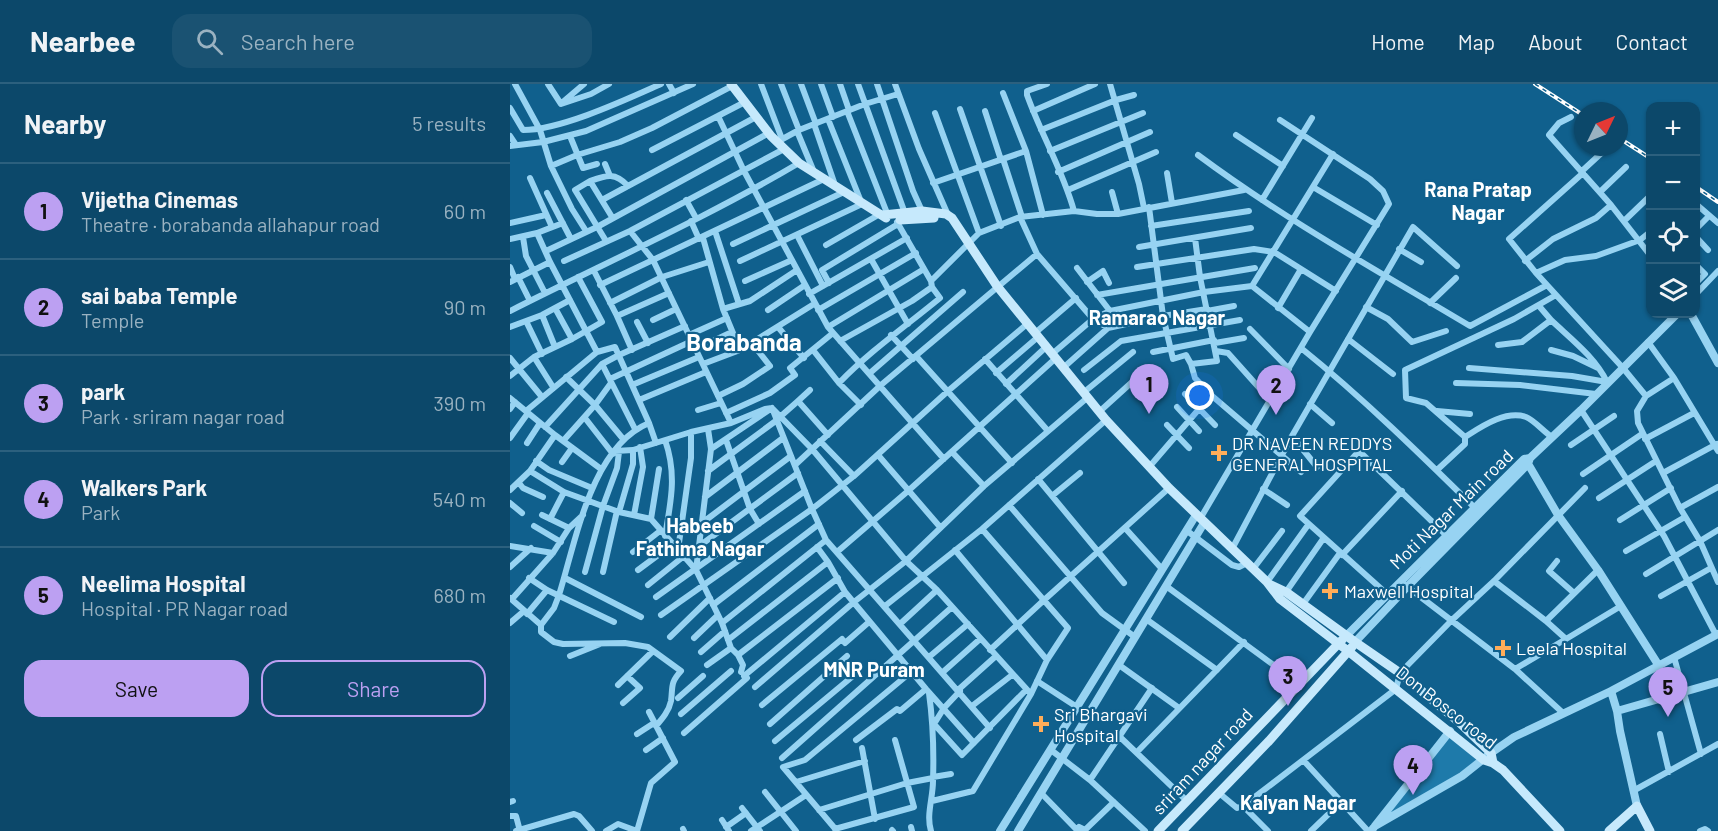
<!DOCTYPE html>
<html lang="en">
<head>
<meta charset="utf-8">
<style>
	:root { --surface:#0c486a; --page:#1a5272; --text:#f1f3f6; --muted:#9ab2c1; --line:#2c607e; --accent:#bca0f2 }
	body { margin:0; font-family:Barlow,sans-serif; background:var(--page); color:var(--text) }
	.controls { position:absolute; right:18px; top:18px; display:grid; overflow:hidden; border-radius:12px; box-shadow:0 2px 4px #0004 }
	.controls button { width:54px; height:54px; display:grid; place-items:center; padding:0; border:0; border-bottom:2px solid var(--line); background:var(--surface); color:var(--text); font:30px sans-serif }
	.compass { position:absolute; left:1064px; top:18px; width:54px; height:54px; border-radius:50%; background:var(--surface); box-shadow:0 2px 4px #0004; rotate:47deg }
	.you { position:absolute; left:690px; top:312px; width:21px; height:21px; margin:-15px; border:4px solid #fff; border-radius:50%; background:#1a73e8; box-shadow:0 0 0 9px #1a73e833 }
	.badge { display:grid; place-items:center; width:39px; height:39px; border-radius:50%; background:var(--accent); color:#111; font-size:20px; font-weight:700 }
	.pin { position:absolute; translate:-50% -50px; filter:drop-shadow(0 2px 3px #0008) }
	.pin::after { content:''; position:absolute; top:32px; width:21px; height:18px; background:inherit; clip-path:polygon(0 0,100% 0,50% 100%) }
	.list { margin:0; padding:0; list-style:none }
	h2 { display:flex; justify-content:space-between; align-items:center; height:78px; margin:0; padding:0 24px; font-size:26px }
	h2 small { font-size:20px; font-weight:400; color:var(--muted) }
	.list li { display:grid; grid-template-columns:39px 1fr auto; gap:18px; align-items:center; box-sizing:border-box; height:96px; padding:0 24px; border-top:2px solid var(--line) }
	.list b { display:block; font-size:22px; white-space:nowrap }
	.list p { margin:0; font-size:20px; white-space:nowrap; color:var(--muted) }
	.list em { font-size:20px; font-style:normal; color:var(--muted) }
	.actions { display:flex; gap:12px; padding:18px 24px }
	.actions a { flex:1; padding:14px 0; border:2px solid var(--accent); border-radius:18px; text-align:center; font-size:21px; color:var(--accent) }
	.actions .main { background:var(--accent); color:#111 }
	.icon { flex:none; width:33px; height:33px; fill:none; stroke:currentColor; stroke-width:2; stroke-linecap:round; stroke-linejoin:round }
	.map { position:relative; flex:none; width:1208px; height:747px; overflow:hidden }
	header { display:flex; align-items:center; gap:36px; box-sizing:border-box; height:84px; padding:0 30px; background:var(--surface); border-bottom:2px solid var(--line) }
	header strong { font-size:28px }
	nav { display:flex; gap:33px; margin-inline-start:auto; font-size:21px }
	.search { width:420px; height:54px; background:var(--page); display:flex; align-items:center; gap:15px; box-sizing:border-box; padding:0 21px; border-radius:18px; color:var(--muted); font-size:22px }
	main { display:flex }
	aside { flex:1; background:var(--surface) }
	.map>svg:first-child { display:block }
</style>
</head>
<body>
<header>
<strong>Nearbee</strong>
<div class="search"><svg class="icon" aria-label="search" viewBox="0 0 24 24"><circle cx="10" cy="10" r="6"/><path d="M15 15l6 6"/></svg>Search here</div>
<nav><a>Home</a><a>Map</a><a>About</a><a>Contact</a></nav>
</header>
<main>
<aside>
<h2>Nearby<small>5 results</small></h2>
<ul class="list">
<li><span class="badge">1</span><div><b>Vijetha Cinemas</b><p>Theatre · borabanda allahapur road</p></div><em>60 m</em></li>
<li><span class="badge">2</span><div><b>sai baba Temple</b><p>Temple</p></div><em>90 m</em></li>
<li><span class="badge">3</span><div><b>park</b><p>Park · sriram nagar road</p></div><em>390 m</em></li>
<li><span class="badge">4</span><div><b>Walkers Park</b><p>Park</p></div><em>540 m</em></li>
<li><span class="badge">5</span><div><b>Neelima Hospital</b><p>Hospital · PR Nagar road</p></div><em>680 m</em></li>
</ul>
<div class="actions"><a class="main">Save</a><a>Share</a></div>
</aside>
<div class="map">
<svg width="1208" height="747" viewBox="0 0 1208 747">
	<rect width="100%" height="100%" fill="#10608d"/>
	<path fill="#1e7aaa" d="M940,652L968,675L948,691L878,731Z"/>
	<g fill="none" stroke-linecap="round" stroke-linejoin="round">
		<path stroke="#97d3f2" stroke-width="6" d="M5,0L30,46L41,82L62,125L76,147
			M38,0L51,20L81,10L99,0
			M159,0L164,9
			M251,0L272,55
			M271,0L289,46
			M291,0L306,40
			M311,0L323,33
			M330,0L339,26
			M348,0L396,132
			M367,0L403,107L412,127
			M385,0L409,65L438,131
			M537,0L517,7V11C531,50 553,87 564,127
			M600,0L629,100L634,124
			M493,9L516,67L533,131
			M54,17L74,0
			M0,24L13,46C51,46 115,16 151,0
			M450,25L491,142
			M337,27L377,129
			M475,27L491,76L493,75L512,133H510L527,170L583,235L598,244L653,232L697,225
			M523,27L585,0
			M425,29L469,149
			M208,32L234,87L318,243L434,375
			M1061,33L1049,39L1039,51L1101,121L1140,171
			M304,40L325,101
			M531,46L606,16L624,11
			M287,47L304,88
			M726,51L773,82
			M0,52L6,61
			M60,52L73,84L87,80
			M267,58L289,46L355,20L388,10
			M0,62L33,58L76,47L183,0
			M142,66L235,18
			M540,67L633,29
			M688,71C774,135 868,187 960,242L1037,201
			M95,80L100,92
			M41,82L67,71L110,58L142,44L222,2
			M1072,87L1098,63
			M548,88L640,48
			M657,89L662,119
			M20,94L42,143
			M80,97C97,91 105,88 118,102
			M423,99L516,67
			M803,103L867,141
			M558,106L646,68
			M602,108L608,130
			M1090,108L1116,83
			M37,109L61,155
			M92,116L246,33
			M176,116L186,134
			M752,116L802,34
			M1186,120L1208,139
			M639,123L653,232L663,275L676,271L681,280
			M181,137L189,155
			M1114,137L1140,112
			M387,138L421,197
			M0,139L36,131
			M641,142L739,127
			M1186,145L1199,132
			M120,147L143,176L221,339
			M205,147L229,220
			M1140,148L1130,156L1086,172L1055,176L1026,189L1113,284L1136,312L1127,327L1128,339L1170,424L1190,457L1208,498
			M27,149L40,178L87,268
			M287,151L313,202
			M13,153L16,172L35,209
			M1186,153L1198,166
			M193,154L213,225L230,266
			M685,154L690,193L707,277L681,280L685,294L701,311L791,388
			M0,155L27,149L53,139
			M96,157L65,106L80,97L102,133
			M223,160L334,108
			M316,161L370,130
			M629,163L741,144
			M889,165L911,178
			M36,167L87,143L259,49
			M361,175L398,240
			M54,177L120,147L274,65
			M230,177L352,120L318,35
			M1015,177L1043,155L1086,134L1101,121
			M1186,181L1195,190L1186,199
			M0,183L5,195
			M627,183L744,165L764,168L826,207
			M567,184L600,227
			M84,187L107,232L122,266
			M1026,189L999,155L1073,89
			M8,193L20,217
			M235,197L282,176
			M0,198L40,178
			M577,198L593,187L599,199
			M319,199L312,186L388,140
			M90,201L314,95
			M742,202L823,70
			M299,210L397,154
			M1186,210L1208,187
			M587,211L745,184
			M100,219L152,193L199,178
			M920,219L946,194
			M856,223L878,235L902,258L936,247
			M45,224L62,255
			M768,224L791,185
			M213,225L240,217L287,186
			M258,226L295,201
			M308,226L406,169
			M0,227C97,178 196,134 289,79
			M697,227L724,222
			M32,231L45,263
			M107,232L159,209
			M143,236L166,225
			M1041,236C1061,255 1085,273 1097,298
			M16,237L32,270
			M127,238L138,259
			M0,243L32,231L60,216
			M268,243L294,274
			M318,243L414,185
			M740,245L779,285
			M525,249L566,214
			M179,251L217,234
			M381,251L403,275
			M838,255L883,290
			M330,257L402,217L422,203L421,197L469,149L510,133L564,127L587,130H608L734,106
			M1138,258L1164,294L1208,367
			M705,259L734,254
			M988,261L1012,258L1041,236L1029,222
			M791,264C853,314 910,370 967,426
			M186,265L222,248
			M303,266L329,299L351,321
			M1041,266L1063,272L1088,284
			M706,267L718,269L760,316
			M643,268L704,256
			M542,270L583,235L600,227L694,208L742,202L800,248
			M406,272L502,379
			M24,273L43,303
			M0,274L32,313
			M475,275L538,347
			M92,280L125,345
			M193,280L230,266L304,220
			M553,284L598,244
			M959,284L1062,292L1097,298
			M574,286L611,257L730,236
			M360,289L453,208
			M486,289L528,253
			M0,292L24,273L62,255L92,238L68,193
			M56,293L85,321L114,356
			M100,295L182,257
			M329,299C360,267 396,242 430,214L422,203
			M946,299L1010,301L1086,310
			M496,300L536,263
			M122,301L189,273
			M573,309L623,268
			M675,310L705,341
			M208,312L233,300L260,282L242,259
			M1136,312L1164,294
			M0,314L45,351L91,385
			M129,316L196,288
			M288,317L300,306
			M800,320L822,339
			M667,323L689,347
			M0,325L5,318
			M188,326L211,319
			M1071,326L1154,452L1206,551
			M16,327L87,268L105,263L139,339C81,363 66,457 49,511L44,524L31,541
			M927,327L960,330
			M589,328L621,299
			M216,329L260,309L285,291L280,284L323,249
			M271,332L288,317L318,351
			M75,334L103,370
			M139,339L146,359
			M657,341L679,364
			M35,343L92,280L109,271L175,242
			M782,352L807,383
			M955,353C971,343 995,326 1016,333C1024,336 1034,348 1042,353
			M0,354L18,329
			M1135,355L1184,329
			M216,356L240,425L249,440
			M53,357L85,321L101,299
			M310,357L344,392
			M17,359L30,339
			M1061,361L1104,332
			M201,365L262,324L302,425L316,456L480,644
			M105,367L123,366L181,348L221,339L255,325L262,324L302,365L396,477L427,506L521,610
			M442,368L474,402
			M368,371L430,443
			M26,377L39,386L82,404
			M52,378L62,364
			M285,381L371,301L527,170
			M640,382L701,311
			M927,386L955,360V353L916,319L896,314L895,286L1004,235L1046,211
			M20,387L54,408L109,428L141,435L186,486L212,539L221,564L228,571L233,581L231,588
			M198,387L267,336
			M1153,389L1207,360
			M1073,390L1132,350
			M528,395L614,499
			M9,399L13,404L33,413
			M753,405L777,421
			M0,406L20,387L45,351
			M542,412L570,389
			M195,413L273,354
			M1089,414L1146,377
			M0,419L12,429
			M499,421L592,529L625,553
			M1170,424L1208,403
			M109,428L123,380V366
			M32,431L59,444
			M124,431L133,383L130,363
			M40,435L54,408
			M141,435L149,385
			M690,435L800,248L879,120L873,107L860,95L770,36
			M1110,436L1161,404
			M192,439L281,372
			M24,442L51,458
			M615,444L652,485
			M676,446L722,481L729,483L737,479
			M155,452C161,417 167,390 155,356
			M0,462L43,469
			M188,463L288,389
			M307,463L318,478L335,508L416,605L464,659
			M722,465L782,352L903,143L947,182
			M168,466L181,374V348
			M445,466L537,576
			M1116,467L1175,433
			M123,468L150,447
			M327,468L398,407L546,274
			M832,471L892,407
			M1047,477L1039,487L1064,509
			M0,483L21,464
			M743,485L772,447
			M128,486L163,460
			M186,486L201,365L198,345
			M75,488L93,422L107,384L109,368
			M93,488L107,427
			M1136,490L1208,446
			M19,494L37,506L104,538
			M55,494L131,533
			M984,497L1036,537L1088,486
			M757,498L798,441
			M138,501L174,472
			M895,501L1005,585L1053,629
			M656,502L788,599
			M776,508L813,455
			M877,510L790,432L849,367L936,451
			M1151,512L1201,484
			M146,513L295,407
			M0,514L31,541V548L44,558L53,560L115,559L138,563L171,587C160,599 163,602 161,617C159,627 152,635 146,642
			M2,515L43,469L59,444L73,431
			M793,520L830,469
			M203,521L309,440
			M375,522L472,445L596,336
			M17,530L37,506
			M151,531L302,425L344,392L438,307L517,240
			M636,535L707,586
			M0,539L14,527
			M212,539L316,456
			M390,540L427,506
			M160,553L200,514
			M184,554L208,531
			M1056,555L1111,522
			M218,556L318,478
			M480,566L533,517L659,404
			M191,568L215,547
			M228,571L328,494
			M60,572L90,560
			M419,573L458,540
			M1164,573L1191,670
			M197,581L221,564
			M609,581L669,624
			M1005,585L1056,555L1036,537
			M433,588L470,555
			M234,592L335,508
			M527,597L567,623
			M108,601L143,567
			M245,603L344,518L396,477L474,402L577,314
			M448,606L486,572
			M450,607L434,624L424,640L452,671L516,606
			M419,609C423,638 424,667 423,697C423,714 416,731 421,747
			M168,614L193,592
			M113,619L130,604L117,592
			M252,621L332,555L335,559L359,538
			M462,622L502,591
			M171,630L221,587
			M260,640L337,572
			M174,649L237,594
			M127,650L144,639
			M1150,650L1159,688
			M610,653L676,716
			M346,656L387,625L390,627L416,605
			M265,657L349,587
			M352,664L365,735
			M136,666L153,654
			M541,666L580,696L635,747
			M627,668L734,558
			M272,674L442,523
			M794,677L858,747
			M423,693L441,690
			M580,696L642,604
			M286,698L355,677
			M1123,707L1208,660
			M255,708L286,747
			M531,709L568,747
			M709,709L727,724L733,722
			M422,717L463,707L521,610L537,576L558,544L472,445
			M0,718L3,717
			M232,724L250,747
			M309,726L397,699L423,694
			M0,732H6L10,747
			M212,736L219,747
			M216,743L236,729
			M401,743L402,747
			M569,743L575,746L604,718
			M173,745L174,747
			M325,745L404,723L385,656
			M382,746L383,747
			M6,747L64,730L69,732L82,747
			M96,747L108,740L127,747L141,699L165,678L139,628
			M241,747L296,711
			M327,747L273,683L295,676L401,588
			M758,747L733,722L886,605L890,589L942,536L984,497L1075,404
			M801,747L831,718
			M1190,747L1195,745L1198,747"/>
		<path stroke="#97d3f2" stroke-width="8" d="M1181,230L1208,279
			M1017,378L1048,431L1088,486L1149,582
			M836,552L1014,375L1020,374
			M845,558L897,503L1018,380L1020,374L1071,326L1167,230
			M1101,607L1107,627L1110,647L1127,722
			M1107,627L1208,598
			M865,742L952,692L981,669L1004,653L1101,607L1208,550
			M490,747L686,431
			M508,747L694,439
			M861,747L940,647"/>
		<path stroke="#c6e9fc" stroke-width="9" d="M221,0L261,52L289,79L376,134
			M373,131L412,127L436,130L442,134L487,202L596,336L659,404L757,498L770,515L838,567L974,676L983,679L993,686L1050,747
			M390,136L424,134
			M759,500L776,508L845,558L890,589L949,638L981,669L983,679
			M648,747L832,556
			M672,747L759,657L842,563
			M1099,747L1127,722L1140,747"/>
		<defs>
			<path id="rail" d="M1025,0L1073,31
				M1109,54L1140,74
				M1186,103L1208,118"/>
		</defs>
		<use href="#rail" stroke="#fff" stroke-width="4"/>
		<use href="#rail" stroke="#10608d" stroke-width="1.5" stroke-dasharray="4.5" stroke-linecap="butt"/>
	</g>
	<g fill="#ffad59" stroke="#10608d" stroke-width="2">
		<path d="M706 360h6v6h6v6h-6v6h-6v-6h-6v-6h6z"/>
		<path d="M817 498h6v6h6v6h-6v6h-6v-6h-6v-6h6z"/>
		<path d="M990 555h6v6h6v6h-6v6h-6v-6h-6v-6h6z"/>
		<path d="M528 631h6v6h6v6h-6v6h-6v-6h-6v-6h6z"/>
	</g>
	<g text-anchor="middle" dominant-baseline="central" stroke-width="4.5" stroke-linejoin="round" paint-order="stroke">
		<g font-size="18" fill="#fff" stroke="#10608d" text-anchor="start">
			<text x="722" y="359">DR NAVEEN REDDYS<tspan x="722" dy="21">GENERAL HOSPITAL</tspan></text>
			<text x="834" y="507">Maxwell Hospital</text>
			<text x="1006" y="564">Leela Hospital</text>
			<text x="544" y="630">Sri Bhargavi<tspan x="544" dy="21">Hospital</tspan></text>
		</g>
		<g font-size="18" fill="#fff" stroke="#10608d">
			<text transform="translate(941 425) rotate(-44)">Moti Nagar Main road</text>
			<text transform="translate(937 623) rotate(38)">Don Bosco road</text>
			<text transform="translate(692 677) rotate(-47)">sriram nagar road</text>
		</g>
		<g font-size="20" font-weight="bold" fill="#fff" stroke="#10608d">
			<text x="968" y="105">Rana Pratap<tspan x="968" dy="23">Nagar</tspan></text>
			<text x="647" y="233">Ramarao Nagar</text>
			<text x="190" y="441">Habeeb<tspan x="190" dy="23">Fathima Nagar</tspan></text>
			<text x="364" y="585">MNR Puram</text>
			<text x="788" y="718">Kalyan Nagar</text>
		</g>
		<g font-size="24" font-weight="bold" fill="#fff" stroke="#10608d">
			<text x="234" y="257">Borabanda</text>
		</g>
	</g>
</svg>
<div class="controls">
<button>+</button>
<button>−</button>
<button><svg class="icon" aria-label="locate" viewBox="0 0 24 24"><circle cx="12" cy="12" r="6"/><path d="M12 2v4M12 18v4M2 12h4M18 12h4"/></svg></button>
<button><svg class="icon" aria-label="layers" viewBox="0 0 24 24"><path d="M12 4l9 5-9 5-9-5zM3 14l9 5 9-5"/></svg></button>
</div>
<svg class="compass" viewBox="-18 -18 36 36"><path d="M0-13l5 13h-10z" fill="#e53935"/><path d="M0 13l5-13h-10z" fill="#9ab2c1"/></svg>
<div class="you"></div>
<div class="pin badge" style="left:639px;top:330px">1</div>
<div class="pin badge" style="left:766px;top:331px">2</div>
<div class="pin badge" style="left:778px;top:622px">3</div>
<div class="pin badge" style="left:903px;top:711px">4</div>
<div class="pin badge" style="left:1158px;top:633px">5</div>
</div>
</main>
</body>
</html>
